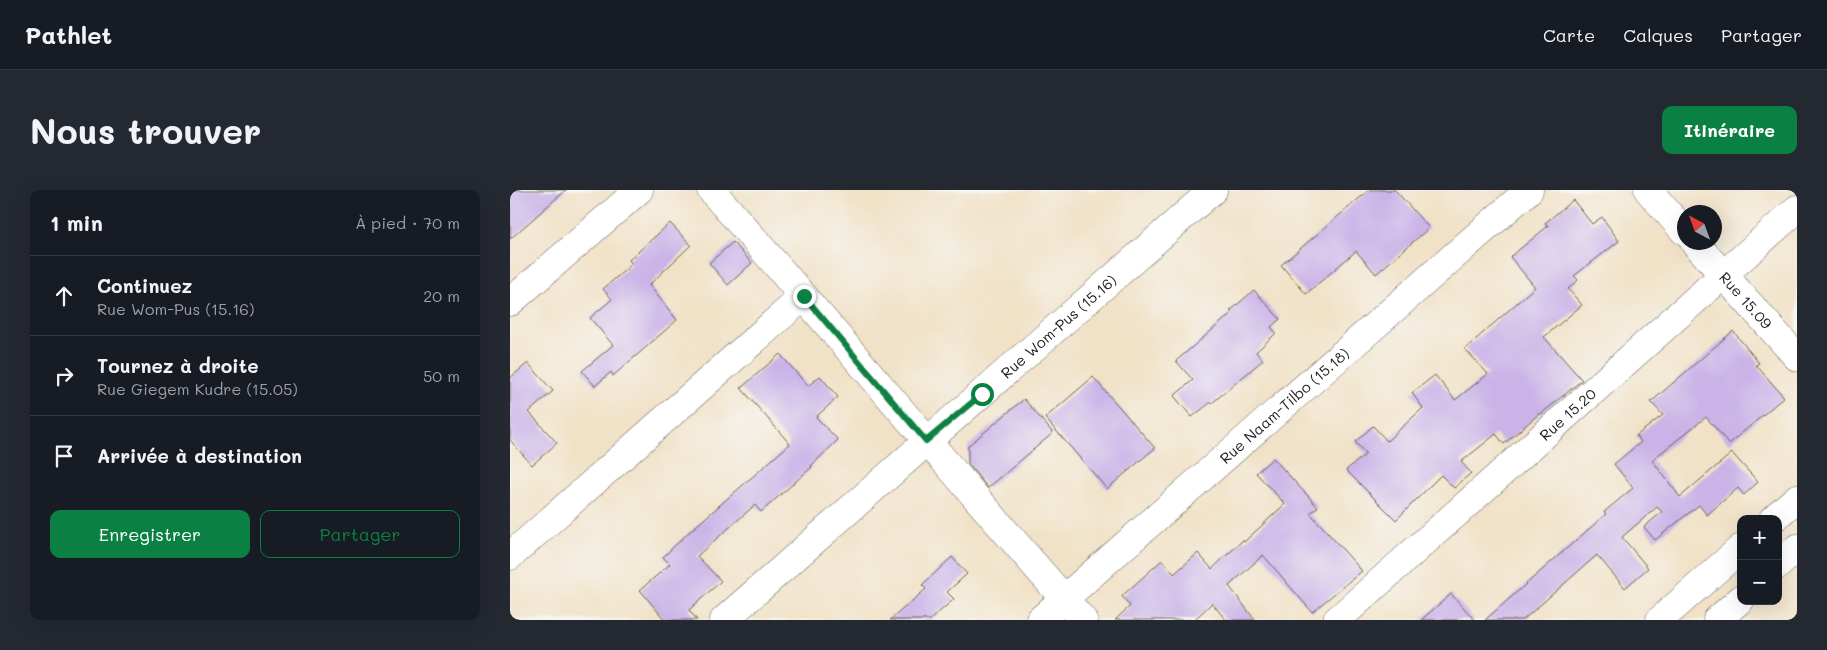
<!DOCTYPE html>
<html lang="fr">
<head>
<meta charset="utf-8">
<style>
	:root { --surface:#171b24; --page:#242831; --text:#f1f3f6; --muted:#9ea1a6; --line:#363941; --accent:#0b8043 }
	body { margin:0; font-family:Mali,sans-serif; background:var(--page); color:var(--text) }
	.controls { position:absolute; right:15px; bottom:15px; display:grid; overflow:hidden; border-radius:10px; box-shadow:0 5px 20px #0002 }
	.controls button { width:45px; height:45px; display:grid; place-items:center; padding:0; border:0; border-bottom:1px solid var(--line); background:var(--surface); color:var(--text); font:25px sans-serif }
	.compass { position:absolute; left:1167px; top:15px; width:45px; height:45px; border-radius:50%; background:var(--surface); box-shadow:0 5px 20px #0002; rotate:319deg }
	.stop { position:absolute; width:15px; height:15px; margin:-11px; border:4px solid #0b8043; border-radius:50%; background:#fff }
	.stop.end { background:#0b8043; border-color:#fff; box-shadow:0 1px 5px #0008 }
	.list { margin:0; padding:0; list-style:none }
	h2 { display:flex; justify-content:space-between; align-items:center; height:65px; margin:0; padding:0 20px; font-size:21px }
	h2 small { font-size:16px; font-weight:400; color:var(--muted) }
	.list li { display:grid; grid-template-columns:32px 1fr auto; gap:15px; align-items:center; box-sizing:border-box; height:80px; padding:0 20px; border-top:1px solid var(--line) }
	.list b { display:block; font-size:19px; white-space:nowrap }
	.list p { margin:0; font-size:16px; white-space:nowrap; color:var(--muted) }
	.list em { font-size:16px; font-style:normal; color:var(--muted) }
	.actions { display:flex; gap:10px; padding:15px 20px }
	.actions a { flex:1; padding:11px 0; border:1px solid var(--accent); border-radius:10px; text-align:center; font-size:18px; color:var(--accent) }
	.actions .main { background:var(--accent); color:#fff }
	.icon { flex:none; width:28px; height:28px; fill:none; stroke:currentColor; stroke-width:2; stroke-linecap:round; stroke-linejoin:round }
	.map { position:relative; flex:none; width:1287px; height:430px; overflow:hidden; border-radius:10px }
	header { display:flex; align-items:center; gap:30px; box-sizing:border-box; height:70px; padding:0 25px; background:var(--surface); border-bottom:1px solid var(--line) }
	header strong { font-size:24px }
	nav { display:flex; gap:28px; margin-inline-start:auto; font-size:18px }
	.intro { display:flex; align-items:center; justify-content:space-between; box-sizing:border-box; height:120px; padding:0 30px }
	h1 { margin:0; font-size:35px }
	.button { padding:12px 22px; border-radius:10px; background:var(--accent); color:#fff; font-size:18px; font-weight:700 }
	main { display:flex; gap:30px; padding:0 30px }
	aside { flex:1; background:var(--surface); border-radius:10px; box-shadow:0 5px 20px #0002 }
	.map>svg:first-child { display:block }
</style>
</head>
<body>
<header>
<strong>Pathlet</strong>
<nav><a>Carte</a><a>Calques</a><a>Partager</a></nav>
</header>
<div class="intro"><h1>Nous trouver</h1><a class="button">Itinéraire</a></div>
<main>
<aside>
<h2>1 min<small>À pied · 70 m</small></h2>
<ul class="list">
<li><svg class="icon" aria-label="ahead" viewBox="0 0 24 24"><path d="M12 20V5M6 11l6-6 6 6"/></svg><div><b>Continuez</b><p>Rue Wom-Pus (15.16)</p></div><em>20 m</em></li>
<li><svg class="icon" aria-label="right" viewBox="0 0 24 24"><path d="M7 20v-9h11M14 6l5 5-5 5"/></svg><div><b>Tournez à droite</b><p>Rue Giegem Kudre (15.05)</p></div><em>50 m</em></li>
<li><svg class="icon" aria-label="arrive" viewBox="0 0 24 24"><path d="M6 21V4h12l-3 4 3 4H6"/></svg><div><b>Arrivée à destination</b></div></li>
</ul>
<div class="actions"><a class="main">Enregistrer</a><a>Partager</a></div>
</aside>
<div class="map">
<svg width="1287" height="430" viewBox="0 0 1287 430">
	<rect width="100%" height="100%" fill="#f6f6f2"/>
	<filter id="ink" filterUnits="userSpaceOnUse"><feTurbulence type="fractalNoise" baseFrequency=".02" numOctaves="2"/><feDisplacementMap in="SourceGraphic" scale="10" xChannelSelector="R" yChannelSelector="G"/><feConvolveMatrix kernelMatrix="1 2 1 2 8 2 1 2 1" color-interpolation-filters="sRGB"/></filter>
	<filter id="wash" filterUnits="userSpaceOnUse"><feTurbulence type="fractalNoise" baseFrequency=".0096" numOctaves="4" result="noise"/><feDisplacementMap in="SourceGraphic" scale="20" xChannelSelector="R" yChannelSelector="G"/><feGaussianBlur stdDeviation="1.12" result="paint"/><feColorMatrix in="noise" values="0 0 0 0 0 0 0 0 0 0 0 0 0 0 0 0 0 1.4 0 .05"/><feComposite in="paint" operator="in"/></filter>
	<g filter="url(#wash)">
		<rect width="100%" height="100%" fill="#f1e2c7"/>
		<g id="blocks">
			<path fill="#c9b3e7" d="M0,0H56L0,49Z
				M859,0H885L919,38L866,84L846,61L796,104L771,75Z
				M1063,10L1082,34L1092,27L1109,51L1064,86L1068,90L1058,99L1072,115L1034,147L1072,190L1031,224L1030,223L994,254L986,244L951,272L961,283L944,298L931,285L886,330L836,280L856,264L845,252L863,236L877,251L913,218L902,203L925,185L945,210L978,184L955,159L1025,97L1000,67L1038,36L1035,33Z
				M160,33L181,55L139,95L167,130L103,186L101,182L85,196L72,181L103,155L80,128L102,109L93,99L122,74L119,70Z
				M223,52L242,73L218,95L199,73Z
				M744,100L770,129L761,137L766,143L746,162L753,170L702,213L701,212L682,227L664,206L683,190L666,171L722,123L720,121Z
				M1223,141L1249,173L1246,175L1274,207L1219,254L1196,227L1142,270L1170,307L1222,263L1248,292L1234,305L1228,298L1197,325L1189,315L1145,350L1134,337L1152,322L1147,317L1112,347L1138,378L1115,398L1087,365L1013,430H975L1096,324L1094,322L1123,298L1104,274L1131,252L1126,246L1153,225L1141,212Z
				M270,164L298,196L310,186L328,207L306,227L328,250L301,276L302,277L251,322L245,315L187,366L211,391L179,420L187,430H155L130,400L160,374L153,367L178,343L280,254L231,198Z
				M18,173L43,201L19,222L47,253L22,275L0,250V188Z
				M583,187L645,258L597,299L535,228Z
				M514,209L543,243L478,298L458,274V256Z
				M763,268L808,317L800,323L852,381L802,422L753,365L719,396L745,430H716L702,413L684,430H605L620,416L612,406L652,370L664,384L688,363L702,379L733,350L734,352L775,314L746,283Z
				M442,367L457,384L437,402L444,409L420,430H380L416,399L412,395Z
				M941,404L965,430H911Z"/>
		</g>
	</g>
	<g filter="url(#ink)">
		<use href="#blocks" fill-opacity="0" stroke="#676158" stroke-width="1"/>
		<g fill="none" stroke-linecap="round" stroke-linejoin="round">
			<defs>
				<g id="minor">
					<path d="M201,0C326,142 447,288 573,430"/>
					<path d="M1138,0L1174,41"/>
					<path id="s1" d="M1184,52L1287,167"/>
					<path d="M0,112L129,0"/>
					<path d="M0,366L294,106"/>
					<path id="s2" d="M214,430L703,0"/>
					<path id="s3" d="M530,430L1019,0"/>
					<path id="s4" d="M827,430L1287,19"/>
				</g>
				<path id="major" d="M1263,329L1287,308
					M1268,375L1287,358
					M1150,430L1231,358
					M1207,430L1231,409"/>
			</defs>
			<use href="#minor" stroke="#676158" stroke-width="29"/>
			<use href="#major" stroke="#676158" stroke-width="29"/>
			<use href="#minor" stroke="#fff" stroke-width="28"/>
			<use href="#major" stroke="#fff" stroke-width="28"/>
		</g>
	</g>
	<g fill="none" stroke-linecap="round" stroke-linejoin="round" filter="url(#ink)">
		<path stroke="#0b8043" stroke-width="6" d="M294,106L416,251L472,204"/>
	</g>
	<g text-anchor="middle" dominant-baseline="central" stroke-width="4" stroke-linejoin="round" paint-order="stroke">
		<g font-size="15" fill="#1c1c1c" stroke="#f6f6f2">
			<text stroke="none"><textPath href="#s1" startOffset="78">Rue 15.09</textPath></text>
			<text stroke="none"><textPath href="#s2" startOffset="445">Rue Wom-Pus (15.16)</textPath></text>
			<text stroke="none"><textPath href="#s3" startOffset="325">Rue Naam-Tilbo (15.18)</textPath></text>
			<text stroke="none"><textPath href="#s4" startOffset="309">Rue 15.20</textPath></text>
		</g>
	</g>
</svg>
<div class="controls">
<button>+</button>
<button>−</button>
</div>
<svg class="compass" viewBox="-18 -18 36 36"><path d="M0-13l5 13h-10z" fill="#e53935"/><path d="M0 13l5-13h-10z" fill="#9ea1a6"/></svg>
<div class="stop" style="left:472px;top:204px"></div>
<div class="stop end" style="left:294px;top:106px"></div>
</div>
</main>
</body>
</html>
